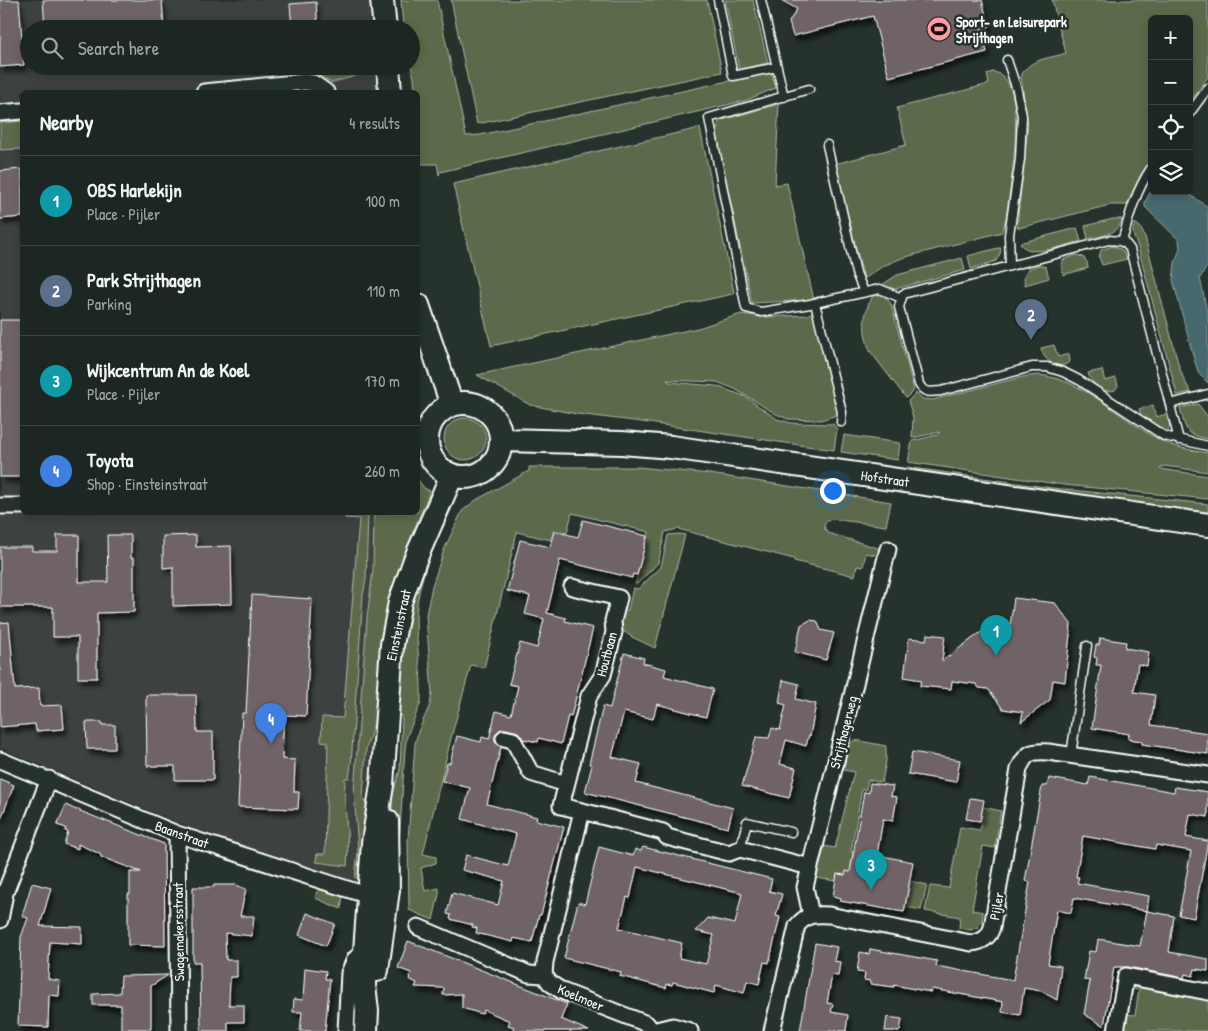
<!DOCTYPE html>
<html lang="en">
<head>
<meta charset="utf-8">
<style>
	:root { --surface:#1c2622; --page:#252e2a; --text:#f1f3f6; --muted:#a0a5a5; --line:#3a4340; --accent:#1a73e8 }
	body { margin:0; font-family:"Patrick Hand",sans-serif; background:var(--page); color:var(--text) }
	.controls { position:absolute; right:15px; top:15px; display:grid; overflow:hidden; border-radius:8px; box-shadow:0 2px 8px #0003 }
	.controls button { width:45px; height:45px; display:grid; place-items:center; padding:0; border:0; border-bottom:1px solid var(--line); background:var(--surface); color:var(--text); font:25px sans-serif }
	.you { position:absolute; left:832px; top:490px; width:18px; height:18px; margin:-12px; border:4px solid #fff; border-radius:50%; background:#1a73e8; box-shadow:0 0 0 8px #1a73e833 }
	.badge { display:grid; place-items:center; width:32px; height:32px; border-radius:50%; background:var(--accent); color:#fff; font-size:16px; font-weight:700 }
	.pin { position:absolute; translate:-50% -41px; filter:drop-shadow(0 1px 2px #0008) }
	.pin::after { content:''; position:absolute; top:26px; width:18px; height:15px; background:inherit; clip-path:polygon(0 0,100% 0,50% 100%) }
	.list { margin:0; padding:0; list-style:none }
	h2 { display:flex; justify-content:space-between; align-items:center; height:65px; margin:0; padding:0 20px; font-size:21px }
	h2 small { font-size:16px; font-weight:400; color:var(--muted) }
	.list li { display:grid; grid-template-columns:32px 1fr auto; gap:15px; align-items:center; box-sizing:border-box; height:90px; padding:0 20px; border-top:1px solid var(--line) }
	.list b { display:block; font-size:19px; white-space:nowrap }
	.list p { margin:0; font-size:16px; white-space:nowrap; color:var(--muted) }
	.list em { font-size:16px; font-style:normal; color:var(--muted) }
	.icon { flex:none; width:28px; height:28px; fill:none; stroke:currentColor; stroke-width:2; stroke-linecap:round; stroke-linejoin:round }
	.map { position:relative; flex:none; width:1208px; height:1031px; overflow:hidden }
	.search { position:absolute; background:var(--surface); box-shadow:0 2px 8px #0003; left:20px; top:20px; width:400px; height:55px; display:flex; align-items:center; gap:12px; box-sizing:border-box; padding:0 18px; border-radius:28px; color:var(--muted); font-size:19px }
	.panel { position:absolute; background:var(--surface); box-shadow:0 2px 8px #0003; left:20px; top:90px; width:400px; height:425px; border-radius:8px }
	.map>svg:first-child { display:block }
</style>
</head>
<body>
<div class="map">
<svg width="1208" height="1031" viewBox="0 0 1208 1031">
	<defs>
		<filter id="shadow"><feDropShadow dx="3" dy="5.5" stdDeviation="2.5" flood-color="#0009"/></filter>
	</defs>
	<rect width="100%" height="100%" fill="#26332d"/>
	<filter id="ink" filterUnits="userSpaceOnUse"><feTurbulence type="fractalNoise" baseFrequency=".02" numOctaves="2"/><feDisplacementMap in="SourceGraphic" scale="10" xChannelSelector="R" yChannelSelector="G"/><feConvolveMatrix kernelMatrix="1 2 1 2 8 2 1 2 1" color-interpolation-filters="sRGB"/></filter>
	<g filter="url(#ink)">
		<path fill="#3c423f" d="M0,0H372L374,29H29V66H377L379,92H22V512L414,513L390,587L364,885L207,835L0,748Z"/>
		<path fill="#5c6b4c" stroke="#aeb5a6" d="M401,0H437L466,136L480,135L765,73H771L776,88L744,101L440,172L439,175L437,164H418V92H415L414,78L411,66V29H403Z
			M451,0H707L722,72L477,124Z
			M725,0H753L768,63L739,69Z
			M1052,0H1208V77L1189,103V19H1152V158L1142,173L1127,205H1110L1019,228L1017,226L1028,125L1021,77C1028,58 1049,59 1066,53Z
			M357,70V75C350,79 340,79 332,83L320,76L311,74Z
			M993,72C1032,76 1009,192 1006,218L1002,232L902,258L883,266L864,279L835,164L906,145L897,108L989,84L987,74Z
			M779,104L775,185L787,183L814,300L752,303L716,133L719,121Z
			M22,121V149L0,150V123Z
			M700,128L734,292L733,294L491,346L453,184Z
			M1113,219H1122C1119,235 1102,235 1088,239L1085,226Z
			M1135,223L1140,227L1145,237L1178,363L1184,380L1191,392L1177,395L1138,247C1135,238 1130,233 1135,223Z
			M1077,228L1081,241C1064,245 1033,259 1020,244L1023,242Z
			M1113,246L1122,250L1127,259L1102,265L1099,257L1101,250Z
			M998,248H1001L1000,254L996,261L971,269L968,256Z
			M1076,255L1083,257L1087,262L1088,268L1063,275L1061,264L1063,260Z
			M962,258L965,270L895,289L882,285L897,275Z
			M1039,265L1046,267L1049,278L1025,285C1022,272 1027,268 1039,265Z
			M875,293L884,295L891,304L914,390L906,398L870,351C862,331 862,311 875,293Z
			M814,311L840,414L821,420L788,419L776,414L735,389L717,382L667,380L669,382L716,386L744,396L777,419L791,423L833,424L837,429L834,450L642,422L577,414L530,405L477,375L698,328L741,314L766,317L807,315Z
			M1054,345L1058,357L1069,354L1070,361C1060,372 1043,361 1041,348Z
			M1102,370L1105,381L1116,378L1118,386L1115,390C1104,394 1091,384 1088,373Z
			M1038,375C1083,379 1118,417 1156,438C1172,447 1190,450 1208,453V472L1164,466L1160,469L1208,476V499L1064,485L908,462L912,441L937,435L940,432L912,438L913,417L908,401L916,393L923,399L932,400L1022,377Z
			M1198,404L1208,417V439C1184,434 1186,430 1180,408Z
			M1153,405L1156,417L1167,414L1170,427L1168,431L1163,432L1142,418L1139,409Z
			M444 439a21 21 0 1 1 42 0a21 21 0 1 1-42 0Z
			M844,435L900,443L898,460L841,452Z
			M529,467H638L710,474L891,502L886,526L832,519C824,521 822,527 828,533L881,549L884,557L866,553L863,567L857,566L855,576L794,561V559L678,529L665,532L658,563L637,584H635L649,532L572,513L567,533L554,530L551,540L517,532L484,668L471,665L452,734L423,854L436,857V863L421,868L425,891L439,888V894L433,920L409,910L408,840L415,744L418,732L430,705L432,693L426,615L432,586L444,550L462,511L476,500L529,471Z
			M907,467L1052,488L1208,504V512L907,472Z
			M418,480L424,488L430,491L403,557L393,589L382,638L375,720L366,749L363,798L370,814L360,876L355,878L358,851L354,791L367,618L373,570L374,514L375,512H418Z
			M453,501L454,503C438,539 416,579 416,620C416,646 422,671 421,697V702L407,736L405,749L399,846L400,881L397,883L393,882L392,797L400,769L402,719L397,706L400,664L408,617L414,594L420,576Z
			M337,513H368L366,579L363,595L351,764L349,778H345C343,808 350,836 347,866L316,862L317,854H325L328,742L321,741L322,717L343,718L359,519L345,518V513Z
			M680,534L685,535L655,648L632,637L619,628L624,610H628L633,588L638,589L661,567L668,535Z
			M855,740L886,746V761L882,782L868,780L866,790L862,789L851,852H853L850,872L845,875L837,874L836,881L816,878L824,846L835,848L854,772L843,770L849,744Z
			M984,807L1001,811L995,848L983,846L972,910L983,912L982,921L978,927L971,930L959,928L960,917L925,911L930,886L949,888L960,827L980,830Z
			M911,881L927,885L921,910L905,907Z
			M318,888L343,895L341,909L315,898Z
			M1129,981L1208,995V1031H1120L1124,1014L1135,1015L1139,990L1128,988Z"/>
		<path fill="#46676d" stroke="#90a4a7" d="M1152,189V191H1184L1208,207V265L1200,278L1208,316V383L1199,374L1194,359L1173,280L1175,263L1180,248L1179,240L1145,207V202Z"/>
		<path fill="#6f6468" stroke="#fff" fill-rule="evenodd" filter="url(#shadow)" d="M0,0H19L24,65L0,67Z
			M43,0H162L164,29H45Z
			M781,0H982L989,27L981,29L987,52L889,77L873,16L793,36L789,22L797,9Z
			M316,2L318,29H292L290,4Z
			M22,169V217L0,219V171Z
			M0,320H22V477H0Z
			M583,520L647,536L637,575L633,574L632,578L560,560L547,613L566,618L565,621L593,628L571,717L568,716L561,744L539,738L538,742L523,739L518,732L506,729H501L495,736V741L501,747L487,804L537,817L536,820L564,827L541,915H539L532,942L514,938L513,942L476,933L477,928L472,927L473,925L450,919L451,915L447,914L452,893L498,905L504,881L462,870L466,855L508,866L516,834L462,819L470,788L442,781L447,763H450L457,736L481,742L482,737L489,739L496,711L511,715L518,686L509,684L520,643L537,648L544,619L525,614L530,596L507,591L520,540L550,547L554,531L578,537Z
			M57,535H79V582H108L107,535H131V558H134V612L97,613V678H78V637H53V607H0V547H32V551H57Z
			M196,535V547L231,546L232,604L173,606V567L163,568V536Z
			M252,595L312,599L306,716L284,715L283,734L282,759L295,760L294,792H299L298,809L238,807L242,713H246Z
			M1014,598L1055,603L1071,624L1065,682L1053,680L1050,700L1021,722L1023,712L1003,709L988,689L979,688L976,684L952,681L951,689L920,686L921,680L904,677L909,638L926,640L927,634L945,636L942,661L984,630L1009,633Z
			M810,620L817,621L821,630L834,633L826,660L795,652L801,625Z
			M9,622L15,689L39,688L40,706L62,705L64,729L36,731L35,724L0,727V623Z
			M1100,638L1126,642L1125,648L1149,652L1147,666L1138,664L1134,692L1155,695L1151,725L1208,733V754L1142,744V741L1128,739L1129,734L1092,728L1101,665H1096L1097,658L1094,657L1096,645H1099Z
			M624,653L644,658L643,663L666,669L664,676L713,689L706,717L657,704L653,719L624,712L612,757L641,764L636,783L733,808L728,828L585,792L592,765L589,764L603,706L610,708Z
			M783,680L799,684L796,699L816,704L810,736L809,735L806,746L786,740L780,764L796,768L789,798L742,786L756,737L769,738L772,728L780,730L786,705L779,703Z
			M146,695H196L197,732H213V780H175V766H147Z
			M86,722H102V725H115V749H87Z
			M912,752L960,760L956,782L908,774Z
			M1090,777L1174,792L1175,787L1208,792V817L1190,814L1186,837L1208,841L1194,918L1179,915L1191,851L1156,845L1155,849L1083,836L1076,877H1079L1077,883L1149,896L1147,911L1174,916L1169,952L1208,959V971L1195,969L1193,976L1185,974L1184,978L1128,967H1114L1104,1026L1084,1014L1090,981L1084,980L1089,951L1096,952L1098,939L1140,946L1147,911L1074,898L1071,913L1057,910L1048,964L1061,966L1057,1000L1041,991L1024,988L1020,1015L1002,1012L1003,1002L932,989L931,992L925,991L894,985V987L870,984V981L864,980L865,973L857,972L860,952L869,954L870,949L937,961L936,966L1013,980L1030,882L1025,881L1042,786H1047L1049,778L1088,785Z
			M0,779L14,785L1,819H0Z
			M870,783L893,786L891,796L897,797L893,821L883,819L877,855L913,862L904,912L840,901L841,898L833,896L837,874L845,875L846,871L850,872L864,792L869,793Z
			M970,798L984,800L980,821L966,819Z
			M66,805L76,810L80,809V811L164,844L165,946L128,945V894H130V872H141L101,857L100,854L78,844V849L64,844L68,832L65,831L66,828L57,825Z
			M599,847L633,856L635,849L641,851L643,847L772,879L769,891L782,894L776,916L780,917L769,963L764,962L759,984L747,981L744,993L716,985L714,993L673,982L672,985L667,984L666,988L620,976L621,972L564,958L578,902L585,904ZM637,867L742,893L735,924L708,918L696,931L714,935L706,964L679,958L682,943L619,928L627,897L630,898Z
			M32,883L51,888L40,926L82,927V944L50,942L48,979L60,981L59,996L49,995L48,1027L18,1026L21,937L28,918L22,916Z
			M214,885H236L246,889L240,916H254L252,936L225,933L226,960H237V977H230L229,1005H244V1022H228V1031H201L200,962H193V887H214Z
			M307,913L335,924L326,946L299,935Z
			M408,941L567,1004L561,1019L589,1031H512L514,1027L508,1025L510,1021L484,1010L482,1014L462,1008V994L443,995L444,988L415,987L417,983L409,979L411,973L398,968Z
			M815,943L837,947L834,961L840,962L838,976L832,975L827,1003L833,1004L831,1012L848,1015L846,1031H800Z
			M305,968L326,971L325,979H330L325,1031H300L302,1012H293L294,999L303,1000Z
			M168,975L151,986V1029H121V1005H93V994L120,993L121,976Z
			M887,1017L902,1019L900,1031H885Z"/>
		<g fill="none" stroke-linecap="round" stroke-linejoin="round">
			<defs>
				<path id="lane" d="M718,0L733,76L777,67
					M761,0L784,97
					M1007,60L1017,90L1022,116L1020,159L1009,235L1010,265
					M809,89L709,118L746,308L761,312L810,304L880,289L901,298
					M1189,114L1208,88
					M827,145L856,273L864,292
					M1122,242C1129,216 1136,190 1152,167
					M815,303L842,412L841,422
					M1170,404L1208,394
					M1179,440L1130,249L1126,244L1120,241L1109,240L903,294L899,307L919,384C924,394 931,392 941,391L1032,367H1047L1063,372L1079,380L1164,436L1208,446
					M1071,755L1087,646
					M740,849L747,822L791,832"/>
				<path id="street" d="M204,92L305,82L313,83L326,92
					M0,113L22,111
					M418,441L428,442
					M0,506H22
					M504,738L513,740L531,773L566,784
					M0,760L177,834L369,896
					M582,811L663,832L667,837L729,853L740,849L810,867
					M177,834L179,1031
					M811,915L805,887L888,549
					M0,920L5,893L49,779
					M418,927L529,974L544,975
					M544,975L545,962L582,811L561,806L589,696L603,675L614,632L613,621L619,598L572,587
					M544,975L550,983L562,991L647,1024L652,1031
					M346,1031L349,973L355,959L365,951
					M652,1031L673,1026L690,1031
					M772,1031L797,926C806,914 815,914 829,915L971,943C982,942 989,938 992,927L1019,769C1026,753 1030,751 1048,752L1208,775
					M1116,1031L1126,976L1208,992"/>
				<path id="secondary" d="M382,0L385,29
					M388,66L390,92
					M418,305L452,405
					M427 440a37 37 0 1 1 74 0a37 37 0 1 1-74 0Z
					M501,440L622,443L671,447L1208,525
					M377,970L388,890L387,821
					M366,1031L367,1011L364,985L365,951L373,843L382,785L392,645L400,602L415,560L452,475"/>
			</defs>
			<use href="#lane" stroke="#fff" stroke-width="11"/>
			<use href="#street" stroke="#fff" stroke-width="19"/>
			<use href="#secondary" stroke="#fff" stroke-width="26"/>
			<use href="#lane" stroke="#26332d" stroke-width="8"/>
			<use href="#street" stroke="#26332d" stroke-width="15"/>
			<use href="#secondary" stroke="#26332d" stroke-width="22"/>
		</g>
	</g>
	<defs>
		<symbol id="stadium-disc" viewBox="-11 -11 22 22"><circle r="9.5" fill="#ff9aa2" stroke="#26332d"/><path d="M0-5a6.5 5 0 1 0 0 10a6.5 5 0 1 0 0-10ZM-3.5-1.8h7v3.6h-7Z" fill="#111"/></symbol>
	</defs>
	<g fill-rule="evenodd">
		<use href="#stadium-disc" x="925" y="15" width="28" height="28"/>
	</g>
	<g text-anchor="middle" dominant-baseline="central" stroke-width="5" stroke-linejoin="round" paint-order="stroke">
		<g font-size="14" font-weight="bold" fill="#fff" stroke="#26332d" text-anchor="start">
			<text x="956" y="21">Sport- en Leisurepark<tspan x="956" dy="16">Strijthagen</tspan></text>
		</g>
		<g font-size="14" fill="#fff" stroke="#26332d">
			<text transform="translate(885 478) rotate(8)">Hofstraat</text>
			<text transform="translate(398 625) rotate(-78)">Einsteinstraat</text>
			<text transform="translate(606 654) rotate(-75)">Houtbaan</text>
			<text transform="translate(843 732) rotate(-76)">Strijthagerweg</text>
			<text transform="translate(182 834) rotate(20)">Baanstraat</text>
			<text transform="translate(996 906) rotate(-80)">Pijler</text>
			<text transform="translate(178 932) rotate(-91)">Swagemakersstraat</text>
			<text transform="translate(581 997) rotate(23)">Koelmoer</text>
		</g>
	</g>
</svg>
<div class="controls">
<button>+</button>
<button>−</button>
<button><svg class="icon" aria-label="locate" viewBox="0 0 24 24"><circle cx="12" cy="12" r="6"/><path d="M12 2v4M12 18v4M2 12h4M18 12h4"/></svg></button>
<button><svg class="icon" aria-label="layers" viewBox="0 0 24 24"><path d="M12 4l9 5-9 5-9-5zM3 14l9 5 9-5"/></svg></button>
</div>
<div class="you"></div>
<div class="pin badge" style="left:996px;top:656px;background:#0f9aa8">1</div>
<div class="pin badge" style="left:1031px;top:340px;background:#5c6f8a">2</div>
<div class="pin badge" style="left:871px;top:890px;background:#0f9aa8">3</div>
<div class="pin badge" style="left:271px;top:744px;background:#3f7fe0">4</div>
<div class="search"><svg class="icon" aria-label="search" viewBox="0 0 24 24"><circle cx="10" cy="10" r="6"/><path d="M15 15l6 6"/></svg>Search here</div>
<section class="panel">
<h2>Nearby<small>4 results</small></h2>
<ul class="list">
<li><span class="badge" style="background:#0f9aa8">1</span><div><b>OBS Harlekijn</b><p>Place · Pijler</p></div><em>100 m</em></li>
<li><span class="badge" style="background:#5c6f8a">2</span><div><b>Park Strijthagen</b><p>Parking</p></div><em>110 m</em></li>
<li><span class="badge" style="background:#0f9aa8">3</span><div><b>Wijkcentrum An de Koel</b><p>Place · Pijler</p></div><em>170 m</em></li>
<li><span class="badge" style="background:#3f7fe0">4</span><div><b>Toyota</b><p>Shop · Einsteinstraat</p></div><em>260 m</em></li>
</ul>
</section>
</div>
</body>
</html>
